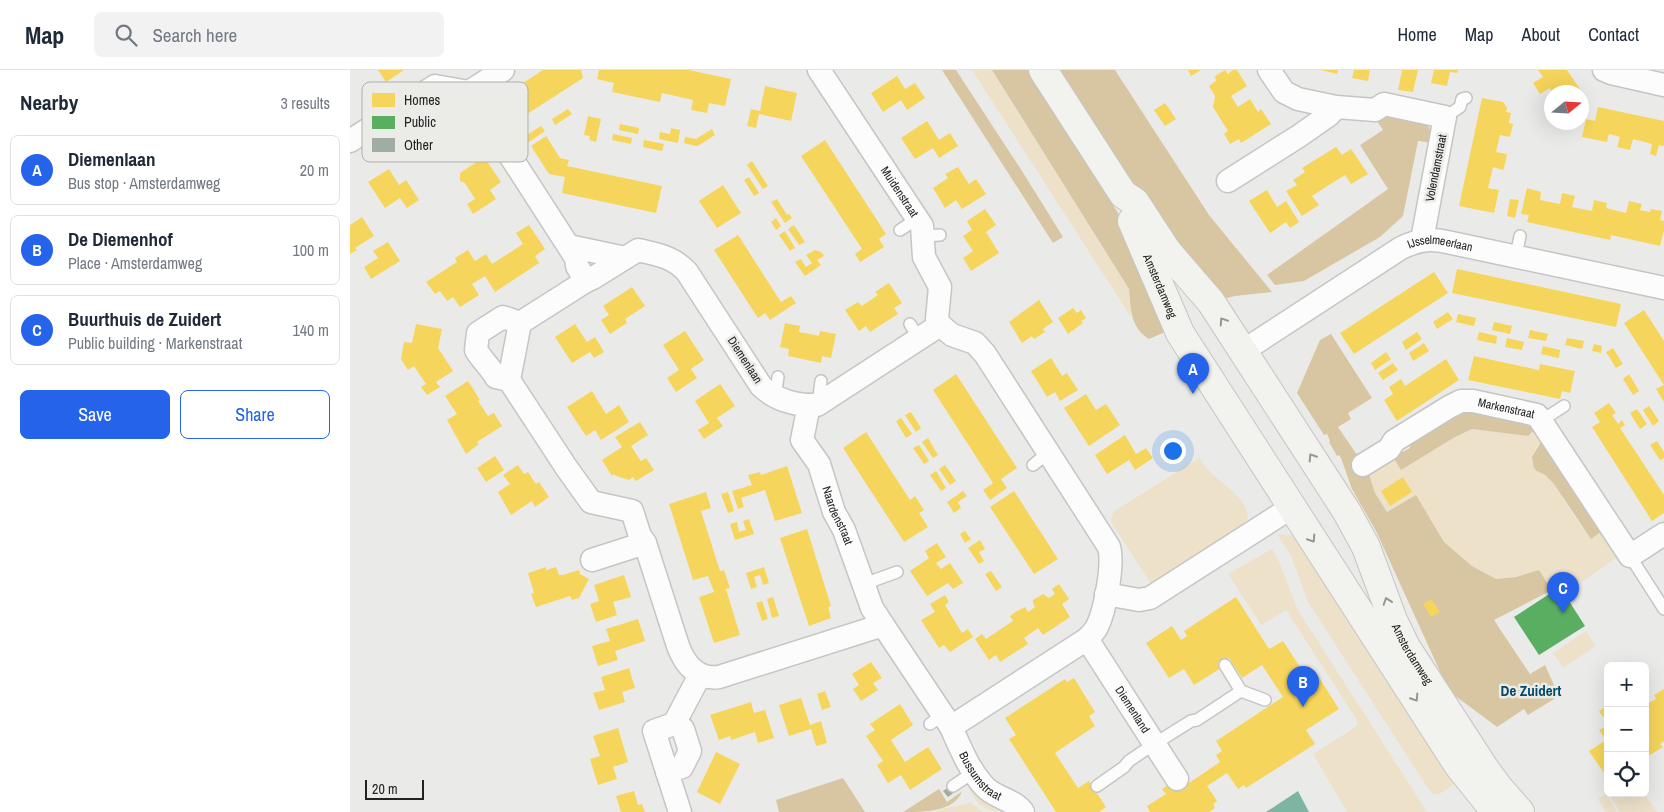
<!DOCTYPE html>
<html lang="en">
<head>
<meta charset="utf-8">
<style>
	:root { --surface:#fff; --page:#f2f2f3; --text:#1f2937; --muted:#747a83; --line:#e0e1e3; --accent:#2563eb }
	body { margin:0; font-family:"Archivo Narrow",sans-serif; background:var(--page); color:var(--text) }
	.controls { position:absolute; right:15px; bottom:15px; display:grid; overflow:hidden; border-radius:8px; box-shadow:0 5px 20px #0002 }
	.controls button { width:45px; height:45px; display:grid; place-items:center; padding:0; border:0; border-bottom:1px solid var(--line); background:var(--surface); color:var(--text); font:25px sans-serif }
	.compass { position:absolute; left:1194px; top:15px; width:45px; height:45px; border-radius:50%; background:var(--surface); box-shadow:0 5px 20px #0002; rotate:72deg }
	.scale { position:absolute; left:15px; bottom:12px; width:59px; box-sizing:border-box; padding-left:5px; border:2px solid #232322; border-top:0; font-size:14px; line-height:18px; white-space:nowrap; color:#232322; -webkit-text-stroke:4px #ebece8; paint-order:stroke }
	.you { position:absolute; left:822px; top:380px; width:18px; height:18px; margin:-12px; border:4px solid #fff; border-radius:50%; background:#1a73e8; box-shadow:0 0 0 8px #1a73e833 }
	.badge { display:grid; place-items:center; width:32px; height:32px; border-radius:50%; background:var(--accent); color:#fff; font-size:16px; font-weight:700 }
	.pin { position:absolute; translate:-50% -41px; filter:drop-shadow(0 1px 2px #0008) }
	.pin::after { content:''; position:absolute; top:26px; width:18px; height:15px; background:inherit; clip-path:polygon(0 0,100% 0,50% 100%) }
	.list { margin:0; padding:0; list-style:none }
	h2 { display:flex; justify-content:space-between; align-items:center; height:65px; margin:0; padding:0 20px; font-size:21px }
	h2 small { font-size:16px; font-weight:400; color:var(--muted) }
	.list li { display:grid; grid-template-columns:32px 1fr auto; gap:15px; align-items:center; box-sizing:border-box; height:70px; margin:0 10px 10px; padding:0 10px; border:1px solid var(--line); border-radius:8px }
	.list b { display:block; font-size:19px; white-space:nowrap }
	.list p { margin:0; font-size:16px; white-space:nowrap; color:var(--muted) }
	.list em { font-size:16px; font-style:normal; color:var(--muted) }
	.actions { display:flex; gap:10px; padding:15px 20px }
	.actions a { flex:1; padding:11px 0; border:1px solid var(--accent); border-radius:8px; text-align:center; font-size:18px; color:var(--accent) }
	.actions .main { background:var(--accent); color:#fff }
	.icon { flex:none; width:28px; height:28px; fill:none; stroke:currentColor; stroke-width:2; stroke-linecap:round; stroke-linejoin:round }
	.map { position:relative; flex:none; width:1314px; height:742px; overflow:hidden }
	header { display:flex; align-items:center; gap:30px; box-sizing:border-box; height:70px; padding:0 25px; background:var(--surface); border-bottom:1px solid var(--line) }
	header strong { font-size:24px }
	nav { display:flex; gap:28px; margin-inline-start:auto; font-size:18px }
	.search { width:350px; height:45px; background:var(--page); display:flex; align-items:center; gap:12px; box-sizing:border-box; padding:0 18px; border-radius:8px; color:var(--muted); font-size:19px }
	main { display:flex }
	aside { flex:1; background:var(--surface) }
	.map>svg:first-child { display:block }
</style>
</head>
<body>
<header>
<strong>Map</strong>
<div class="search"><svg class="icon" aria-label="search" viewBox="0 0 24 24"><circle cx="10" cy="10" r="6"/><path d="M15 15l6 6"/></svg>Search here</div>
<nav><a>Home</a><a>Map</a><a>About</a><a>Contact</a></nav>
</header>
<main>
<aside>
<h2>Nearby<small>3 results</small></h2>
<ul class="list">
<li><span class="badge">A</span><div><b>Diemenlaan</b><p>Bus stop · Amsterdamweg</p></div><em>20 m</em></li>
<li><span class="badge">B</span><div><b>De Diemenhof</b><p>Place · Amsterdamweg</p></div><em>100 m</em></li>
<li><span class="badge">C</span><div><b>Buurthuis de Zuidert</b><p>Public building · Markenstraat</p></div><em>140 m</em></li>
</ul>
<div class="actions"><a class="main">Save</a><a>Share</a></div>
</aside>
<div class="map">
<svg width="1314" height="742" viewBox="0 0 1314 742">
	<rect width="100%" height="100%" fill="#eaebe9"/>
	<path fill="#ede1c9" d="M622,0H642L779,219L781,247Z
		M1184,356L1192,370L1185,380L1187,401C1205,409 1212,427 1222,443C1228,452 1235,460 1241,468L1252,461L1269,486L1232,512L1214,504L1198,514L1189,500L1166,507L1146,509L1122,496L1094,472L1081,449L1037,442L1025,423L1018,401L1043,387L1051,399L1105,367L1122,359L1178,366Z
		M849,388C853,393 857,399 862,404C873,414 902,432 897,450L859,482L803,517L761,452L763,442Z
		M927,464L940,465L947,467L1110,710L1088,725L1081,723L958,532L941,486Z
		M922,479L930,494L948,540L1077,742H997L963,684L1007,656V650L936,540L911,555L878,504Z
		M1236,561L1246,576L1213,598L1203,583Z
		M619,713L630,725L651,740L657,742C636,742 626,736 618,715Z
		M1258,723H1294L1307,742H1270Z
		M1256,724L1267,742H1256L1248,729Z
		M620,732L633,742H585C596,736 608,738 620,732Z"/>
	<path fill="#d8c6a3" d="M592,0H606L672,101L713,167L703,173Z
		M642,0H681L768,143L818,257L813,263L799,269C780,257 781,239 779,219Z
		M710,0H765L859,145L922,222L885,226L870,230L785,116Z
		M1036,41L1069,49L1079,57L1083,73L1068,71L1053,146L1030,167L954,211L925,215L917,205L1038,119L1010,75L1033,60L1025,48Z
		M981,264L1022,328L998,343L1001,349L988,357L1018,401L1025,423L1037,442L1066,425L1094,472L1122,496L1146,509L1166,507L1189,500L1202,520L1144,550L1180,604L1195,595L1209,626L1178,645L1174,639L1147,657L1104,625L1093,608L1026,461L1002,419L991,388L989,385L987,386L979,372L980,371L977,364L974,365L947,323L970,270Z
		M1127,341L1184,356L1183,361L1178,366L1122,359L1105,367L1051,400L1043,387L1060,378L1059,368L1110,342Z
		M1192,370L1252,461L1241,469L1204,414L1195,405L1187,401L1184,398L1182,387Z
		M493,708L515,742H429L426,730Z
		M589,719L597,732L611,722V724C601,742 574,742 553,742Z"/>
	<path fill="#7db5a2" d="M948,721L959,742H916Z"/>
	<path fill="#f6d55c" d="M28,0H54L36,12Z
		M193,0H231L233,8L160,55L144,32Z
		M249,0H339L381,9L375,36L359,33L357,43L341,40L343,30L312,23L310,32L262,22L264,13L247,9Z
		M838,0H851L841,6Z
		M875,0L878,4L883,0H887L897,16L881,26L888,37L900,29L908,42L911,39L921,54L891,73L889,69L880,74L874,64L878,61L863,37L865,26L859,16L867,10L864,7Z
		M971,0H988L987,4Z
		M1004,0H1020L1018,11L1002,8Z
		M1052,0H1068L1063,22L1048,20Z
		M1084,0H1108L1107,3L1100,2L1097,16L1081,13Z
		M1188,0H1217L1236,28L1232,31V22H1202L1200,18L1190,24L1183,13L1193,7Z
		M547,6L555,19L565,13L575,28L557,40L551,30L533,42L521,23Z
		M415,16L447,23L441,51L409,44L406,58L397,56L401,39L410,41Z
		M1132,28L1153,32L1157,38L1156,42L1161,43L1159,53L1163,54L1160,67L1150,65L1146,82L1157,84L1155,94L1153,100L1143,97L1138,118L1149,120L1144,143L1109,136Z
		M815,33L826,49L815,56L804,40Z
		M1248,37L1314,51V76L1309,75L1306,86L1300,84L1302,74L1283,69L1280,80L1267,77L1270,67L1259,64L1257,72L1232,67L1236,49L1245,51Z
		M218,39L222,44L205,55L202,49Z
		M238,46L251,49L246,72L239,70L240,66L234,65Z
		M577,51L589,70L600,63L608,76L589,88L583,78L565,89L551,68Z
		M270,54L289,58L288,64L269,60Z
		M191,56L195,61L179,72L175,66Z
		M321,58L330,60L328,73L309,69L310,62L320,64Z
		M362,59L365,65L349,75L346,76L334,73L335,67L346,69Z
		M263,64L282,68L281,74L262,70Z
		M196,66L210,88L219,90L217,96L312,116L306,143L212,123L215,107L199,104L181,76Z
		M294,70L314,74L312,81L293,77Z
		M475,70L536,164L529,169L534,177L510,192L505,184L512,179L451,86Z
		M986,77L992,85L1001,79L1018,104L1001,114L995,105L979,115L962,126L969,135L952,146L936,121L947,115L943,110L955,102L952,98Z
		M134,87L151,112L140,120L146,129L123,144L117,134L125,129L115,113L110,111V103Z
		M402,91L418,116L413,119L397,95Z
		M608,97L619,114L626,109L636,124L612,139L606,130L595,138L583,118L598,108L595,104Z
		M39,99L49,115L56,110L69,130L57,138L50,128L35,138L18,112Z
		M399,107L409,123L404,126L394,110Z
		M373,115L391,143L367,158L349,131Z
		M1177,118L1191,122L1190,130L1210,134L1212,123L1225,126L1222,137L1242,141L1244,130L1257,133L1256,138L1276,143L1279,131L1292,134L1290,140L1300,142L1301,139L1312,141L1310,150L1314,151V160L1310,176L1261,165L1260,170L1177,152L1179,145L1171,144Z
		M917,120L927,137L936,131L949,152L940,158L936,152L920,163L899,131Z
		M427,129L437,145L439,144L442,148L435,153L421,132Z
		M1160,129L1169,130L1165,148L1157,146Z
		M635,139L646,155L636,162L649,183L621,201L613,188L623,181L613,166L622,160L617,151Z
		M12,147L24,166L5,178L7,180L0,184V155Z
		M426,148L431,156L426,160L421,152Z
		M179,155L195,179L185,186L189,193L145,222L135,206L122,214L129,225L110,237L103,227L97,231L90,221L85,224L76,212L107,192L105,188L118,180L125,191L136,184L142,194L173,174L166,163Z
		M444,155L455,172L449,175L438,159Z
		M435,161L445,178L440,181L429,165Z
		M388,165L431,232L441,226L446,233L420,250L415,243L408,248L364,180Z
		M38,172L50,191L21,209L14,197L28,188L23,181Z
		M465,180L471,182L474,186L467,190L471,195L455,206L445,192L451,189L456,197L462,193L456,185Z
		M1107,199L1271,234L1266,257L1102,223Z
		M1084,202L1098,223L1004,284L990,263Z
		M539,213L552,233L544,238L548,244L520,262L516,256L509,261L495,240L508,232L512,236L528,225L525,222Z
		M282,217L295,236L275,249L277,253L260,264L251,250L259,245L253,236Z
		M689,230L703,252L693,259L695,262L684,269L682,266L672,273L659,252Z
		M723,238L727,243L731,240L736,248L731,251L733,253L718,264L708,248Z
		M1294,240L1314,271V332L1306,319L1314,315L1274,253Z
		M1098,242L1103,249L1087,259L1083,252Z
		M1108,244L1126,248L1124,256L1106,252Z
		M1144,252L1162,256L1160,264L1142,260Z
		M435,253L450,256L449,262L460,264L469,266L470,261L486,264L481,288L472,286L471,293L438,286L439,279L430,277Z
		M66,254L92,259L88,278L103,301L86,312L90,317L77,325L71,317L76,314L64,296L58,300L51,289L54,272L62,273Z
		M225,254L237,272L245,267L254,282L244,288L240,282L222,293L205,267Z
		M1180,260L1198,264L1196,271L1178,268Z
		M335,261L354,290L341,299L347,308L326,322L317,308L329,300L313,275Z
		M1067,262L1072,269L1056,280L1052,272Z
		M1129,262L1147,266L1146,274L1127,270Z
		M1157,268L1174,272L1172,280L1155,277Z
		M1217,268L1234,271L1232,279L1215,275Z
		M1074,273L1079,281L1063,291L1059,283Z
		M1244,274L1252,276L1251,283L1242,281Z
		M1193,276L1210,280L1209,288L1191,284Z
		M1263,278L1273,294L1266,298L1256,282Z
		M1036,282L1041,289L1025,300L1021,293Z
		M1124,286L1189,300L1190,294L1225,301L1220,323L1212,321L1210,329L1118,310Z
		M701,288L712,306L717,303L728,320L710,331L705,322L697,327L681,301Z
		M1096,289L1109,310L1047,351L1034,330L1043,324L1039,317L1051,309L1055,316Z
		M1043,293L1048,300L1033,310L1028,303Z
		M606,304L667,398L651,409L657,418L640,430L633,420L643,413L583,320Z
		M1279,304L1289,321L1283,325L1273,309Z
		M118,311L130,330L128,331L138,346L144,343L152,356L127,372L129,374L116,384L97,350L107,344L95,326Z
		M370,314L385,336L367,348L373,356L354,369L348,360L359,353L345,331Z
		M242,321L256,344L269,335L279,352L251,370L245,360L236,366L217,337Z
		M736,324L746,340L756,334L770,355L739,376L714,338Z
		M1259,333L1266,343L1262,345L1268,354L1272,350L1275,355L1270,358L1314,425V443L1302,451L1242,357L1250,352L1244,343Z
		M1299,336L1309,351L1303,356L1293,340Z
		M1287,339L1297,354L1290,359L1280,343Z
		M561,342L571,358L566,362L555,345Z
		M551,348L562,364L556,368L546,351Z
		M290,352L298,365L281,376L291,391L296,388L304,400L286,411L283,407L279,410L266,406L264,404L262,406L252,390L272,377L265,367Z
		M516,362L560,430L565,426L574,440L569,443L578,457L554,472L493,378Z
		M775,365L786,384L796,378L803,388L785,400L779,390L757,404L745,385Z
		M578,368L588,385L583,388L572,372Z
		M1307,371L1314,382V388L1310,390L1300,375Z
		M569,375L579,391L574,394L563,378Z
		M145,386L154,400L136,412L127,398Z
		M168,395L174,404L178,402L186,414L189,412L199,427L185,437L182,431L161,445L148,422L160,414L153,405Z
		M595,395L606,411L600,415L589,399Z
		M437,396L452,443L425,451L415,420L391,428L394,437L388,439L382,421L402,415L398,405L410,402L411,405Z
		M586,401L596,418L591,421L580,405Z
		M1053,407L1062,422L1040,436L1031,421Z
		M613,421L617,426L608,432L611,438L604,443L597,432Z
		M664,421L708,489L684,504L640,437Z
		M356,422L361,438L351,441L370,501L374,500L380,518L376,519L390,565L364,573L349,527L364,522L358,506L343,510L319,434Z
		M378,422L384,441L378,443L371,424Z
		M399,449L404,464L385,470L380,454L387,452L389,462L396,460L393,451Z
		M457,459L481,536L478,537L481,548L459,556L430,468Z
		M615,461L621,469L615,473L610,464Z
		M630,470L635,479L629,482L634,491L629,494L618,478Z
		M587,473L596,487L586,493L591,499L600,493L613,513L603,519L598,513L577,526L560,501L579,488L575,481Z
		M196,497V500L206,497L209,505H213L229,500L230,504L239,509L229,528L222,530L220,526L186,537L181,524L184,523L178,503Z
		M414,497L419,513L413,515L410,505L404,507L407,517L401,519L396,503Z
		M641,501L652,517L646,521L635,504Z
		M274,505L281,527L263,532L267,545L246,552L240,534L249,531L244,515Z
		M709,514L719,529L712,534L720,547L693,565L688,558L674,568L678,574L650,592L646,585L639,590L625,569L632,564L636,569L663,551L660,546L667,541L675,537L678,542L685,537L683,533V530L693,524L699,528L705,524L702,519Z
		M595,525L599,532L595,535L612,563L618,559L623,567L600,582L594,575L589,578L571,550L585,542L580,534Z
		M423,527L429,546L422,548L417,529Z
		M886,527L919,579L933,571L952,600L959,596L966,607L968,606L989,639L956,660L965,674L896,718L894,715L888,719L877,703L857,716L867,731L863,734L865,738L859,742H800L797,736L816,724L812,719L828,709L833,717L870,692L866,685L872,681L866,671L933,627L912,595L892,608L879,588L868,595L871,598L844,615L834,599L819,608L796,573L822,556L831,570L837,566L834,561Z
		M1081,529L1090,542L1081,547L1073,534Z
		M412,531L418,549L412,551L406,533Z
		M288,549L295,571L265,581L268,590L248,596L242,576L260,571L256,559Z
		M521,592L532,608L523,613L528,620L511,631L503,619L509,615L502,604Z
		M279,598L285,618L272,622L275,632L249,640L243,623L255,620L251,607Z
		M724,608L745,642L739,646L745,656L705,683L728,718L739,711L756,737L749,742H706L659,669L666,665L655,648L715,609L717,612Z
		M1314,619V671L1310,674L1313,677L1295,688V635L1306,629L1304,625Z
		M475,621L481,637L472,640L467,624Z
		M451,628L460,655L471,651L477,673L466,676L461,659L439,666L429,635Z
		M401,632L404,643L415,640L424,668L408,673L405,662L381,670L380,666L369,670L360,645Z
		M550,634L563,655L541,670L555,692L578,677L592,699L560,720L551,705L538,713L527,695L533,691L516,666L525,660L520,654Z
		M1258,635V644L1253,647L1249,641Z
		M1258,655V709L1239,681L1256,670L1249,660Z
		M268,658L278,692L263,697L267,709L248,715L240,689L250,686L243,666Z
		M366,682L390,694L370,734L347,722Z
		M284,721L288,735L292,734L295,742H271L266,726Z"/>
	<path fill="#5aae61" d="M1210,517L1235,556L1189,585L1164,547Z"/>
	<path fill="#a1aca2" d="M602,715L606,721L598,727L593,721Z"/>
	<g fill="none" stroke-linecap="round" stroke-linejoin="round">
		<defs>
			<path id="lane" d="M1095,47L1110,37L1112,29L1116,28
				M550,160L567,149
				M573,166L590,165
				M1166,186L1170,166
				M560,254L569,269
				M425,327L428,307
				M468,334L471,311
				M1191,351L1214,336
				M683,395L699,382
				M1280,486L1314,539
				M514,514L547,502
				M875,595L891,621L915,630
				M580,654L592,645
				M603,716L624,702
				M747,716L774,697L779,691L798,678L841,651L847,650L891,621"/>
			<g id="street">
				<path id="s1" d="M469,0L572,156L574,187L590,217L587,249L590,255"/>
				<path d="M919,0L934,22L948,29L986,37L1025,40L1034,34L1095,47L1072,170"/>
				<path d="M1254,0L1261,3L1314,15"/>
				<path d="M119,22L153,0"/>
				<path d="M0,71L85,16L119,22L226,188L227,196L236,211"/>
				<path d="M878,111L949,66L979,45L986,37"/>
				<path d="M219,176L275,188"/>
				<path d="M288,180C308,185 322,186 337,202L411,316C425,330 447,336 467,335L590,255L602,265L625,273L635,284L759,477C764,494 755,541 747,557C744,562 741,565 737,569L601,657L533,555L369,607C348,610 335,595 328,576L295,473L290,466L282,441L241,432L216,397L159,310L170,253L236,211L243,208Z"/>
				<path id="s2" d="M893,281L1051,178C1068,170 1079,168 1097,172L1314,218"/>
				<path d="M159,310L146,307C140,297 132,290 126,280L128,263L153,247L170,253"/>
				<path id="s3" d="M459,335L452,370L469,394L484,442L494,460L522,538L533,555"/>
				<path id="s4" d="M1013,395L1039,379L1044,371L1099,337L1111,331H1123L1187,345L1280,486L1314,464"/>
				<path d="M242,490L295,473"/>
				<path d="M756,524L789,530L800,528L942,437"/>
				<path id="s5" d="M737,569L827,709"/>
				<path id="s6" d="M601,657C610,677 619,700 634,716C644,728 664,729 673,742"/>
				<path d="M317,702L332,697L340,681L333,659L324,654"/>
				<path d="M330,742L304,661L324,654L350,605"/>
			</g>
			<g id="secondary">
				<path id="s7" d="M693,0L773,124L785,132L817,181L861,232L997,442L1016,477L1043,550L1056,577L1135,699L1149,718L1170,742"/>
				<path id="s8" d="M782,151L830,263L1108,695L1140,735"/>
			</g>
		</defs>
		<use href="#lane" stroke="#c5c6c4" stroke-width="14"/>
		<use href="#street" stroke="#c5c6c4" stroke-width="25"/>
		<use href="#secondary" stroke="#c5c6c4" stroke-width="30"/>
		<use href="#lane" stroke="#fcfcfc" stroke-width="11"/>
		<use href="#street" stroke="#fcfcfc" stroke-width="22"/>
		<use href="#secondary" stroke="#f2f2ee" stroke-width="28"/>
	</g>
	<defs><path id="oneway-chevron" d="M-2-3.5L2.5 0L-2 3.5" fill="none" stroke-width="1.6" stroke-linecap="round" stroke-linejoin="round" transform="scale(1.25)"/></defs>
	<g stroke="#959592">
		<use href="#oneway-chevron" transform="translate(873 251) rotate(-123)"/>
		<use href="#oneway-chevron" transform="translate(962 387) rotate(-123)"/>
		<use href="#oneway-chevron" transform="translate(962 469) rotate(57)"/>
		<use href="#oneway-chevron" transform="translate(1037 531) rotate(-109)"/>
		<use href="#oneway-chevron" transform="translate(1065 628) rotate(57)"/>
	</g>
	<g text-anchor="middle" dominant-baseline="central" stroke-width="5" stroke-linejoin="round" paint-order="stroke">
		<g font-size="12" fill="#232322" stroke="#ebece8">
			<text transform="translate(1086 98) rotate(-79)">Volendamstraat</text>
			<text stroke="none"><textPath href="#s1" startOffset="146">Muidenstraat</textPath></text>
			<text stroke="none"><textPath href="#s2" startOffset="229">IJsselmeerlaan</textPath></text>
			<text stroke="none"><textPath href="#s8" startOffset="71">Amsterdamweg</textPath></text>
			<text transform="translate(395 290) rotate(57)">Diemenlaan</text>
			<text stroke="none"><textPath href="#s4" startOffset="164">Markenstraat</textPath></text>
			<text stroke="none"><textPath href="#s3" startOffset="120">Naardenstraat</textPath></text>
			<text stroke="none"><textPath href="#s7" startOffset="695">Amsterdamweg</textPath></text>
			<text stroke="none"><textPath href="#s5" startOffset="84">Diemenland</textPath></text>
			<text stroke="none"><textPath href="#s6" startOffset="58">Bussumstraat</textPath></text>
		</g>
		<g font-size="15" font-weight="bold" fill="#034968" stroke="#ebece8">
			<text x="1181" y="620">De Zuidert</text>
		</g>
	</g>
	<rect x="12" y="12" width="166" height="80" rx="8" fill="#ebece8" stroke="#afb0ad" stroke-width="1"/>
	<rect x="22" y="23" width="23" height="14" fill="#f6d55c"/>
	<rect x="22" y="46" width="23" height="13" fill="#5aae61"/>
	<rect x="22" y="68" width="23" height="14" fill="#a1aca2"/>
	<g font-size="14" fill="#232322">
		<text x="54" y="35">Homes</text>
		<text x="54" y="57">Public</text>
		<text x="54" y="80">Other</text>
	</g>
</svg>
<div class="controls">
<button>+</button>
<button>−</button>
<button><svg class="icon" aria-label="locate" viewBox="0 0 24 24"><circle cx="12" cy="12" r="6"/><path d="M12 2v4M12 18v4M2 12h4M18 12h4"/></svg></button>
</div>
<svg class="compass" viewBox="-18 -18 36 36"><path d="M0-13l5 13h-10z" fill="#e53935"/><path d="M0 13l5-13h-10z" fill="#747a83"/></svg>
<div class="scale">20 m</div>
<div class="you"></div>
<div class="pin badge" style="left:843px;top:324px">A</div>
<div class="pin badge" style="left:953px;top:637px">B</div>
<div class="pin badge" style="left:1213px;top:543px">C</div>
</div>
</main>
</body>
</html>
